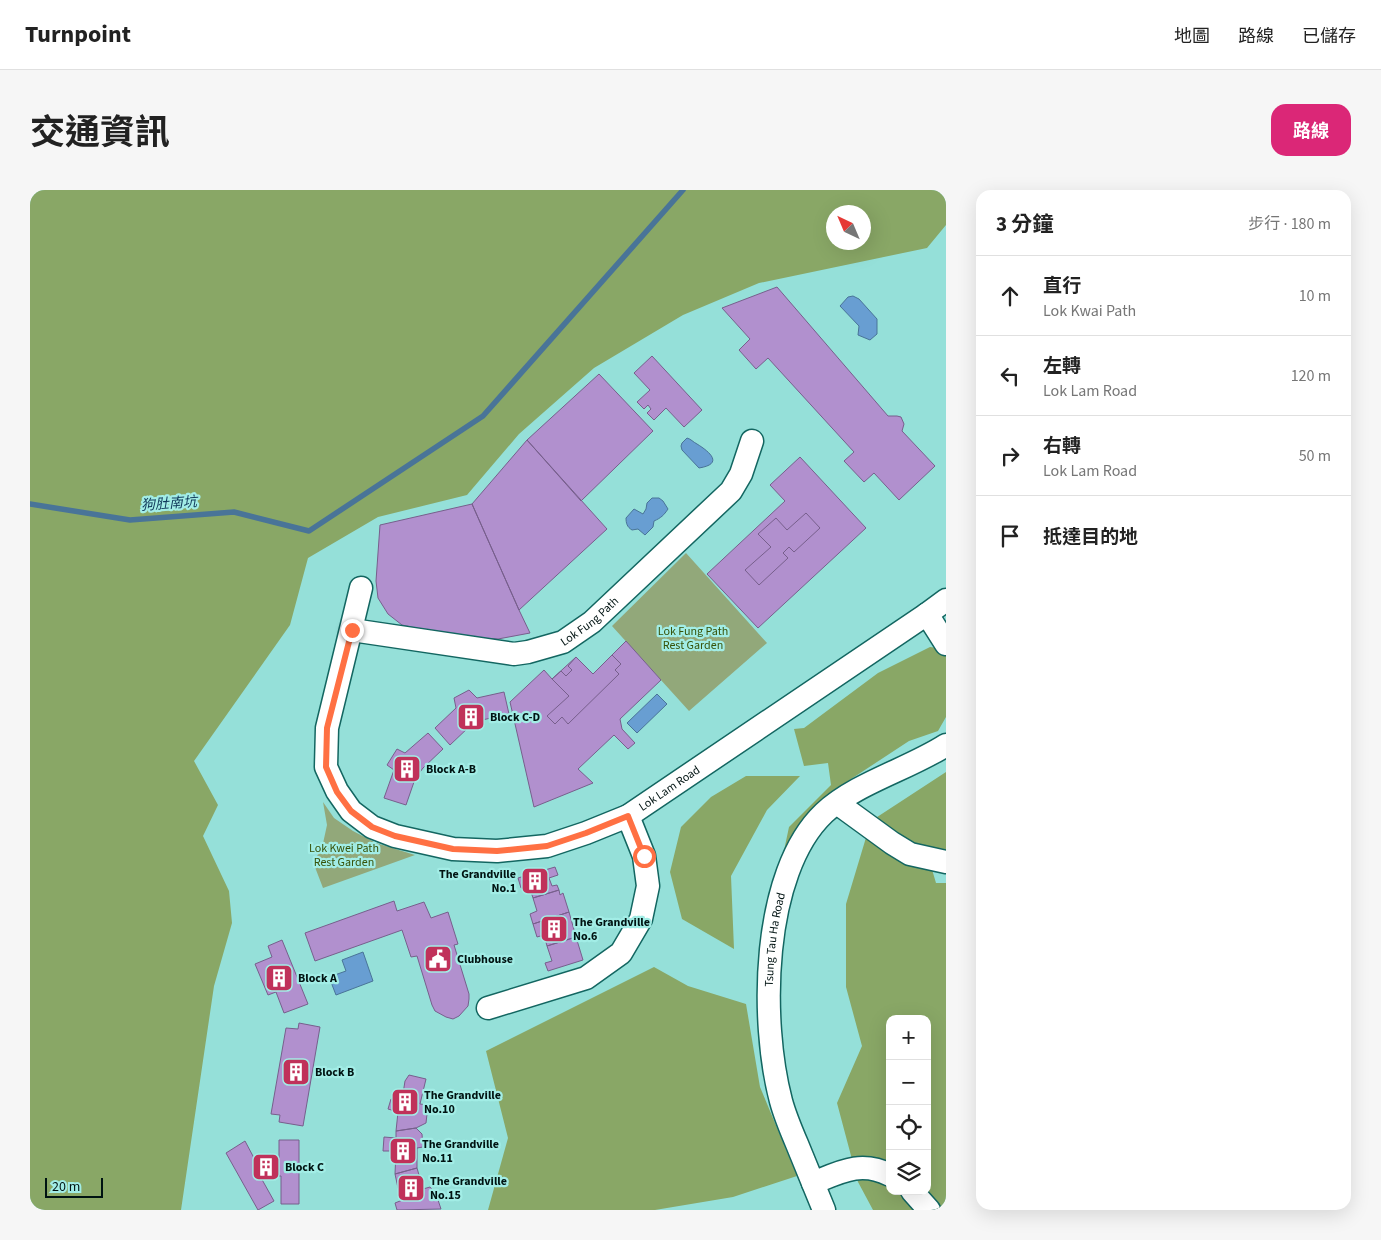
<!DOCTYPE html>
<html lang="zh-TW">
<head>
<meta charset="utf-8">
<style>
	:root { --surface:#fff; --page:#f6f6f6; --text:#222; --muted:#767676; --line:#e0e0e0; --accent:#db2777 }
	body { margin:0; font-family:"Source Sans 3","Noto Sans TC",sans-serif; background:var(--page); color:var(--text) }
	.controls { position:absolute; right:15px; bottom:15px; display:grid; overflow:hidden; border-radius:10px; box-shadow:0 5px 20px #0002 }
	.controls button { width:45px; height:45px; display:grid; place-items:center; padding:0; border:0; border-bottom:1px solid var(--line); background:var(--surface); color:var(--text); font:25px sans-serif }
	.compass { position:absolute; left:796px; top:15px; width:45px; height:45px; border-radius:50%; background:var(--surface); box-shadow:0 5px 20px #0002; rotate:316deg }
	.scale { position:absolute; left:15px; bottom:12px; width:58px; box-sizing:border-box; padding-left:5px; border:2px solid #001312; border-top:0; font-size:14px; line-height:18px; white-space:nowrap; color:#001312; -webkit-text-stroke:4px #a2ede6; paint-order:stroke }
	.stop { position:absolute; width:15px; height:15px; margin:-11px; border:4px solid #ff7043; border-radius:50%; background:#fff }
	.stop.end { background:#ff7043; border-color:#fff; box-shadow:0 1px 5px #0008 }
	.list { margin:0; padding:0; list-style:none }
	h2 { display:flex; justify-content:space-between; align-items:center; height:65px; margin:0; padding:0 20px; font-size:21px }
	h2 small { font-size:16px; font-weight:400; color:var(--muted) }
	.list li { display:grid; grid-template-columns:32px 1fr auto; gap:15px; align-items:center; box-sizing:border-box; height:80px; padding:0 20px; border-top:1px solid var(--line) }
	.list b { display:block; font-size:19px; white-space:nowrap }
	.list p { margin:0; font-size:16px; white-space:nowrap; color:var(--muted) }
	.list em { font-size:16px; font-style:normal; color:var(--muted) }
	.icon { flex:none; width:28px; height:28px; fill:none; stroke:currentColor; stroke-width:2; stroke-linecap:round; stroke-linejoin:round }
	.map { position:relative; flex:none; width:916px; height:1020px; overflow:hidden; border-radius:15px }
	header { display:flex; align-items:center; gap:30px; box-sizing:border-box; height:70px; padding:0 25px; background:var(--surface); border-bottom:1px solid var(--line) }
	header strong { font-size:24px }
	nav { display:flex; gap:28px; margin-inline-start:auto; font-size:18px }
	.intro { display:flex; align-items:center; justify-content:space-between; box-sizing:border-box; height:120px; padding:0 30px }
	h1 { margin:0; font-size:35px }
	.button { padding:12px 22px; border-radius:15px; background:var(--accent); color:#fff; font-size:18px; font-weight:700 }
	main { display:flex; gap:30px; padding:0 30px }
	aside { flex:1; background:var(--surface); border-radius:15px; box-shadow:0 5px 20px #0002 }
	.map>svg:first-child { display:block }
</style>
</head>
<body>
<header>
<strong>Turnpoint</strong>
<nav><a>地圖</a><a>路線</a><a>已儲存</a></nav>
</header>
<div class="intro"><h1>交通資訊</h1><a class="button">路線</a></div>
<main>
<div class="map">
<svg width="916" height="1020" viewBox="0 0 916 1020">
	<rect width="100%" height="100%" fill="#95e0d9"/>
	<path fill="#92a87a" d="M656,363L737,453L659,521L582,436Z
		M293,612L304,628L323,641L346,653L385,665L293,698L283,672L292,658L297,635Z"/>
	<path fill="#89a766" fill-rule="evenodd" d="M0,0H916V35L897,58L729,93L653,125L564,178L489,244L437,305L348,327L278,368L260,435L164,571L188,615L173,646L199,701L202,733L184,796L151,1020H0ZM834,22V52H804V22Z
		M900,457L916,459V527L908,541L879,551L815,593L752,670L759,637L801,595L798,573L774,576L764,539L774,538L848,483Z
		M916,582V660L896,659L906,693H916V1020H843L828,992L807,913L832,856L816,797V714L841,631ZM860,829H897V1001H860Z
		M716,586H770L737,620L701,686L704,759L652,729L640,682L651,637L681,607Z
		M624,777L658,796L716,814L730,897L767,986L703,1007L625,1020H458L478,948L456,861Z"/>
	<path fill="#689ed2" stroke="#497498" d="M823,106L829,109L847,129V144L840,150L828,145L829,136L810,116L818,107Z
		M657,248C661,249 663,252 667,254C680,262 694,274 669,278L652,260L651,256L652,253Z
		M622,308H629L633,311L638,319C634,325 631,328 624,331L623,337L615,345L608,339L602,340C597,337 596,333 596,328L604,319L613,324L616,319L617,313Z
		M627,504L637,514L607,543L597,533Z
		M333,762L343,791L306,805L299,787L316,781L312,770Z"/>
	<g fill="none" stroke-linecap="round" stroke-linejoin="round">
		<path stroke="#497498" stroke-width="5.5" d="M0,314L100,330L204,322L279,341L453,226L653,0"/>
	</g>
	<path fill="#b190ce" stroke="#775f8c" d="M747,97L858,226H867L871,227L874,234L872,241L905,276L869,310L844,283L834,292L814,271L824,262L738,168L726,179L709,160L720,149L692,118Z
		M622,166L672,220L654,237L636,218L624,230L617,223L621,219L618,215L614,219L607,212L620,200L604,183Z
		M569,184L623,241L551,311L497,250Z
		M497,250L577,339L489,420L442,314Z
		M770,267L836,338L728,438L677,384L755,311L740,295Z
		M442,314L489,420L500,443L468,449L444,448L395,440L372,435L358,424L348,408L346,391L350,335Z
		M776,323L790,338L764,362L759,357L753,363L758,368L729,395L715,380L741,357L728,344L746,328L757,340Z
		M596,451L631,490L590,529L592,539L605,553L598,559L584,545L548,579L563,593L504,617L480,512L514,480L522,489L546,467L563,484Z
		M582,465L591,474L585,480L589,484L538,534L532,527L525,534L517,526L539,506L522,489L531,481L536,486L542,480L538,476L546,467L563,484Z
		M439,500L447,508L474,502L479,524L452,530L440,536L420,555L405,538L426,518L424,508Z
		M398,543L413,559L393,578L385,589L376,615L354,608L364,580L357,575L367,559L375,563Z
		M525,677L528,685L519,688L522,696L527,695L529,700L503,708L499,696L491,698L488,688Z
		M529,700L530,705L533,703L539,722L503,734L500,724L507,721L503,708Z
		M364,711L367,721L394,712L401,728L418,722L428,754L424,755L439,804V809L438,816L429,826L423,829L416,827L405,821L402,815L387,766L381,767L372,740L285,771L275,743Z
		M539,722L546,747L517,756L514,745L507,747L503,734Z
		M546,747L553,770L518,781L515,773L522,771L517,756Z
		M252,750L278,814L254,823L246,802L238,805L225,774L242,767L238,756Z
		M269,833L290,837L273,936L249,932L250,925L241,924L256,838L268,839Z
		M379,885L396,889L390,914L398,915L396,933L386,938L366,941L368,922L358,919L361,909L372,910L375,891Z
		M386,938L392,944L393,957L387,958V978L365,984L366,961H353L354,947L366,948V941Z
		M249,950H269V1014H251V986H230L244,1011L228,1020L196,963L215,951L224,968H249Z
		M387,978L393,999L400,997L406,1004L411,1019L367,1020L365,1013L375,1009L368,998L365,984Z"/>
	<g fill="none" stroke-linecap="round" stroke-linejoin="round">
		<defs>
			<g id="minor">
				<path id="s1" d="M331,398L297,538L296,577L307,601L321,621L342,637L365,646L423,659L467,661L517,656L556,643L598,626L897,424L916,410"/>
				<path d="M897,424L916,454"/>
				<path id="s2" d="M322,440L484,464L498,462L533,452L562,432L701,301L711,284L722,251"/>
				<path d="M807,613L862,653L880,664L916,672"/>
				<path d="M458,818L556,788L591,763L611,729L618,696L614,666L598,626"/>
				<path d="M783,993C810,982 831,970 860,985"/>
				<path d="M882,1001L899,1020"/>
				<path id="s3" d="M794,1020C785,998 776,976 767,954C761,940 755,926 751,911C730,832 731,683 794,623C826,593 879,579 916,555"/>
			</g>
		</defs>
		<use href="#minor" stroke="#136661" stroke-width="25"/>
		<use href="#minor" stroke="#fff" stroke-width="22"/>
	</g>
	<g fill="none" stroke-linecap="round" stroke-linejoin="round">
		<path stroke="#ff7043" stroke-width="6" d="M322,440L297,538L296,577L307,602L321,621L342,637L365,646L423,659L467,661L517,656L556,643L598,626L614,666"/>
	</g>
	<defs>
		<symbol id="building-square" viewBox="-11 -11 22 22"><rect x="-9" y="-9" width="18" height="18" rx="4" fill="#c0315a" stroke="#a2ede6"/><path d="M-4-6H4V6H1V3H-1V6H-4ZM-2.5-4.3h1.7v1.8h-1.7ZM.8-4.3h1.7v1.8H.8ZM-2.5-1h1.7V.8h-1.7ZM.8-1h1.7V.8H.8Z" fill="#fff"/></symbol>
		<symbol id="civic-square" viewBox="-11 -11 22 22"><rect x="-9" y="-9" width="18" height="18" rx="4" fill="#c0315a" stroke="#a2ede6"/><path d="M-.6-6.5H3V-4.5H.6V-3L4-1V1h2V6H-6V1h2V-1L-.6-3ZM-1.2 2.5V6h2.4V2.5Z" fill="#fff"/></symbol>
	</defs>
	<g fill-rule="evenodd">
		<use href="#building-square" x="425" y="511" width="32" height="32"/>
		<use href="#building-square" x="361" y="563" width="32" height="32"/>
		<use href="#building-square" x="489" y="675" width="32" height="32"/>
		<use href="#building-square" x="508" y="723" width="32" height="32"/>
		<use href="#civic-square" x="392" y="753" width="32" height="32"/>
		<use href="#building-square" x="233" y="772" width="32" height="32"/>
		<use href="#building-square" x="250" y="866" width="32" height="32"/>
		<use href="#building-square" x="359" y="896" width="32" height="32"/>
		<use href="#building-square" x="357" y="945" width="32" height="32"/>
		<use href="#building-square" x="220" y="961" width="32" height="32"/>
		<use href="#building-square" x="365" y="982" width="32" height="32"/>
	</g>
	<g text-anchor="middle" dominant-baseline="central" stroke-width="4.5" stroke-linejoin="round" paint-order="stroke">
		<g font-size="12" fill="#001312" stroke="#a2ede6">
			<text stroke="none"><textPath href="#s2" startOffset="248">Lok Fung Path</textPath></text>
			<text stroke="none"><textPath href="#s1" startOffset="575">Lok Lam Road</textPath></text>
			<text stroke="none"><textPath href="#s3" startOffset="280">Tsung Tau Ha Road</textPath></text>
		</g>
		<g font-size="12" fill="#375209" stroke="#a2ede6">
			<text x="663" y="441">Lok Fung Path<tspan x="663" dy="14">Rest Garden</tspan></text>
			<text x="314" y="658">Lok Kwei Path<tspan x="314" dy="14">Rest Garden</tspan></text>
		</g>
		<g font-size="12" font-weight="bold" fill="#001312" stroke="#a2ede6" text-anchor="start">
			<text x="460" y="527">Block C-D</text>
			<text x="396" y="579">Block A-B</text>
			<text x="486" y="684" text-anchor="end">The Grandville<tspan x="486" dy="14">No.1</tspan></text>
			<text x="543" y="732">The Grandville<tspan x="543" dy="14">No.6</tspan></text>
			<text x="427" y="769">Clubhouse</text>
			<text x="268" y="788">Block A</text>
			<text x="285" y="882">Block B</text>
			<text x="394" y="905">The Grandville<tspan x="394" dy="14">No.10</tspan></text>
			<text x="392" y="954">The Grandville<tspan x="392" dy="14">No.11</tspan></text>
			<text x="255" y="977">Block C</text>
			<text x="400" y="991">The Grandville<tspan x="400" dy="14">No.15</tspan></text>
		</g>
		<g font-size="14" font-style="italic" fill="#10385a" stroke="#a2ede6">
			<text transform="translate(139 314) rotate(-4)">狗肚南坑</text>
		</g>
	</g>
</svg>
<div class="controls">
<button>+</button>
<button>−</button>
<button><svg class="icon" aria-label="locate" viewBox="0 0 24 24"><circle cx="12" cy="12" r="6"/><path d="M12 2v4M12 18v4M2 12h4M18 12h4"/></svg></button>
<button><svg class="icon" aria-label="layers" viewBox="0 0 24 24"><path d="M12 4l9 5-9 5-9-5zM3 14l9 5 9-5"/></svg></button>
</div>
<svg class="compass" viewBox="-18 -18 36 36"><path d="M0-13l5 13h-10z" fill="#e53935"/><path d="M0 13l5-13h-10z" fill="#767676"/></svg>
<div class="scale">20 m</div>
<div class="stop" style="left:614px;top:666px"></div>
<div class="stop end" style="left:322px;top:440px"></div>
</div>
<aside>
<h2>3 分鐘<small>步行 · 180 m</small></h2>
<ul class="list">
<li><svg class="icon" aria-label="ahead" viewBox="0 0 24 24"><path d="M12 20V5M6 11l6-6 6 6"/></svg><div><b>直行</b><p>Lok Kwai Path</p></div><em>10 m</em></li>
<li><svg class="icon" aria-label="left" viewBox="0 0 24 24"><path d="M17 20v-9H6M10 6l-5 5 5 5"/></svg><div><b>左轉</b><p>Lok Lam Road</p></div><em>120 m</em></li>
<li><svg class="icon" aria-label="right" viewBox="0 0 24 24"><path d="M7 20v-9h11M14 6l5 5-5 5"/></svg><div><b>右轉</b><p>Lok Lam Road</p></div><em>50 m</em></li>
<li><svg class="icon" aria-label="arrive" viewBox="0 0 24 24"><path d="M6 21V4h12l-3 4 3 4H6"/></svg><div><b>抵達目的地</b></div></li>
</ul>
</aside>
</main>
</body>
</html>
